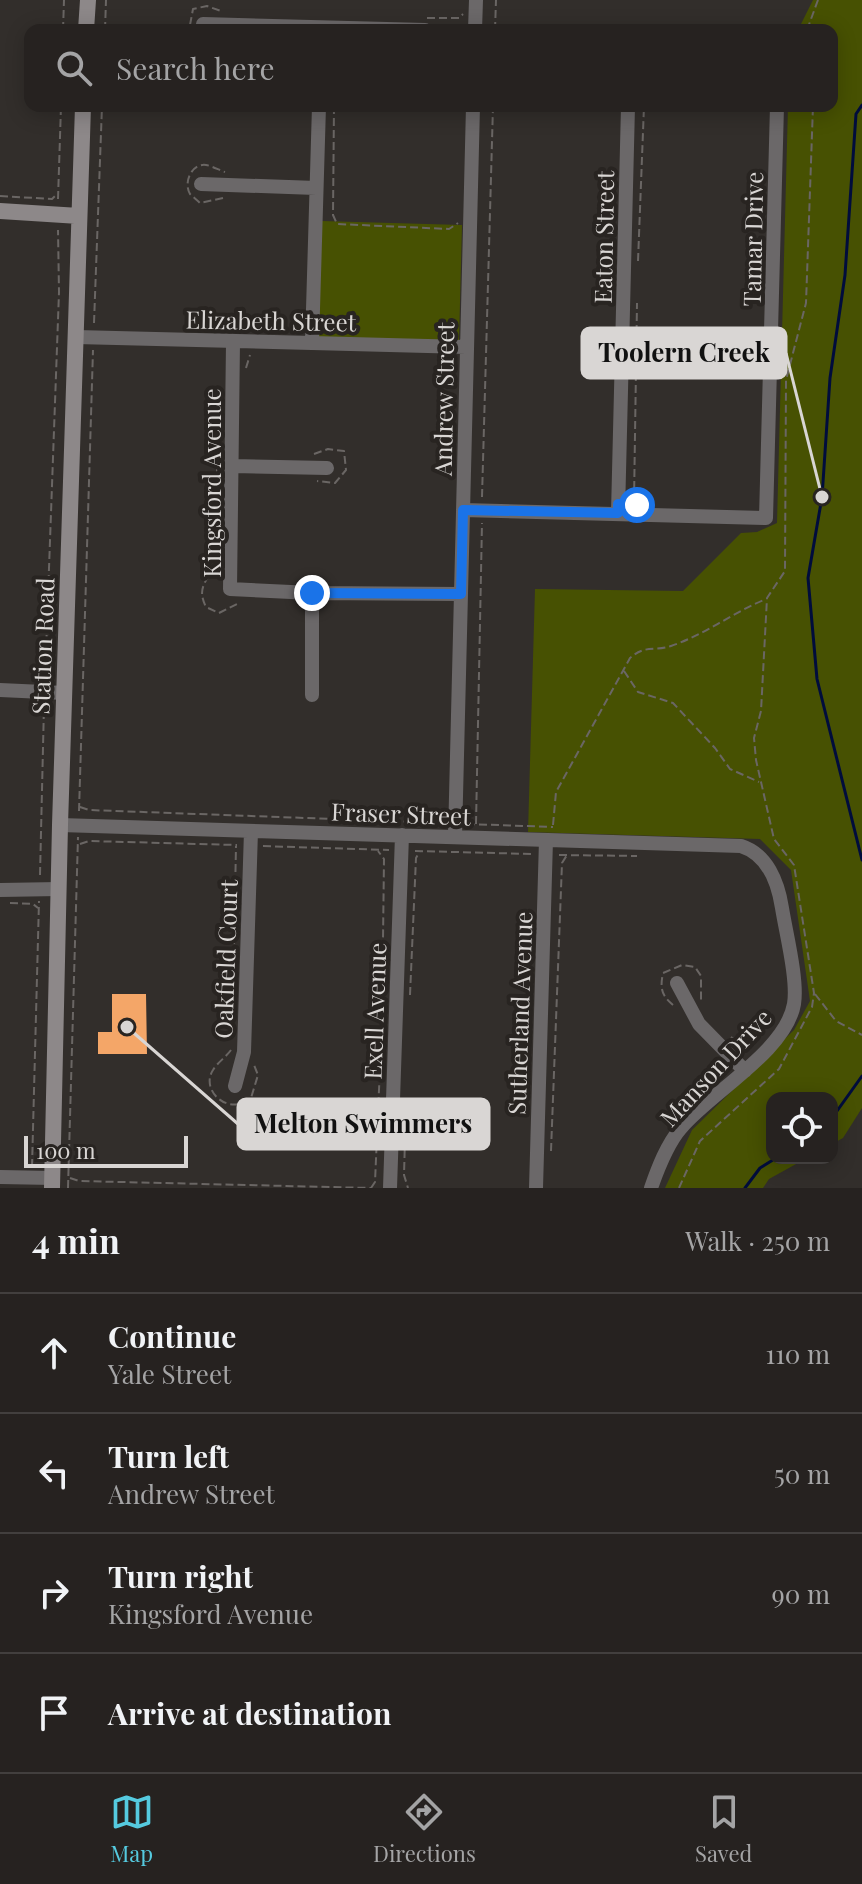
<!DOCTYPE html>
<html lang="en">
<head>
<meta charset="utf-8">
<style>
	:root { --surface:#262220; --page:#322f2d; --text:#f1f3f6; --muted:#a4a4a5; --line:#423f3e; --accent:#55cadf }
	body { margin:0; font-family:"Playfair Display",serif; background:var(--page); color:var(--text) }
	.controls { position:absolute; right:24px; bottom:24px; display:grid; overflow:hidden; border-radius:16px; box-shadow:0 4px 20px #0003 }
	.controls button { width:72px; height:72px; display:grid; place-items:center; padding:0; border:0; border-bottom:2px solid var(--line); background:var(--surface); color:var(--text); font:40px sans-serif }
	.scale { position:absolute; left:24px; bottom:20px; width:164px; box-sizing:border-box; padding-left:8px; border:4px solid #d9d6d4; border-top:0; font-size:22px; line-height:28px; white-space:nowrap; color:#d9d6d4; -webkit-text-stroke:6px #282421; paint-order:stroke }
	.stop { position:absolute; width:24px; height:24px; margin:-18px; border:6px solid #1a73e8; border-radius:50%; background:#fff }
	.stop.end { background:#1a73e8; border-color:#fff; box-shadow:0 2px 8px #0008 }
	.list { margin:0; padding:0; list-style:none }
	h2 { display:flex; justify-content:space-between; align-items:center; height:104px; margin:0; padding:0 32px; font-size:34px }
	h2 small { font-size:26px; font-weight:400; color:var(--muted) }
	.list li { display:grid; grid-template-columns:52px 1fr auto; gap:24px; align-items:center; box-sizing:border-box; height:120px; padding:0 32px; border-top:2px solid var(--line) }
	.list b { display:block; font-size:30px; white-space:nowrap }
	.list p { margin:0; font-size:26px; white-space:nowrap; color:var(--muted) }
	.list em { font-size:26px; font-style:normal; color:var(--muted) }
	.icon { flex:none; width:44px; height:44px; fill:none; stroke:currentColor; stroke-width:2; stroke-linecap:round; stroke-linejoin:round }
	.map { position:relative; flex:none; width:862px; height:1188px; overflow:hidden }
	.search { position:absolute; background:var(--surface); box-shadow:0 4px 20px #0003; left:24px; right:24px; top:24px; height:88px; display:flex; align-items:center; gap:20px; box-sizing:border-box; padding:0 28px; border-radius:16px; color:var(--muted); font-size:30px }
	.sheet { height:584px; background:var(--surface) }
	nav { display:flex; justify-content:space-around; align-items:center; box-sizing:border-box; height:112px; border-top:2px solid var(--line); background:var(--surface); font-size:22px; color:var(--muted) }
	nav a { display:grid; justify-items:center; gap:4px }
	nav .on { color:var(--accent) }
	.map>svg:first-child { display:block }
</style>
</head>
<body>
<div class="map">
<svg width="862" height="1188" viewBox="0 0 862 1188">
	<rect width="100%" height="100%" fill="#322e2b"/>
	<path fill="#475102" d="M813,0H862V1108L843,1138L832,1144V1098H772V1158H807L769,1179L763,1188H665L692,1130L794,1030L810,1001L791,870L760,839L528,832L535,589L683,591L741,533L757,532L777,523L788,106H832V30H798Z
		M322,221L462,225L459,341L318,337Z"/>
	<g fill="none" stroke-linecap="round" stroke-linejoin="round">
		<path stroke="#000c3c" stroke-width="3" d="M862,105L856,114L845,275L830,378L822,497L808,578L817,679L862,860
			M832,1118L862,1076
			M745,1188L760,1168L776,1158"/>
	</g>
	<path fill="#f4a668" d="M112,994H146L147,1054H98V1032H112Z"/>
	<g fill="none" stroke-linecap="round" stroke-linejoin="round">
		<path stroke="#6a6664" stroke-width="2" stroke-dasharray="8 4" stroke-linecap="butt" d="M427,18H459L463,14
			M190,25L193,9L207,6L221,11
			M63,30L64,0
			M105,30L106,0
			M495,30L496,0
			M807,30L818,0
			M334,106L333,215L337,224L449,229L458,223
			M0,196L52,199L57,194
			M223,198L200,203C197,200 193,197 190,194C183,182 192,163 206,165C212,166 219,170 225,172
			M58,199L61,106
			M638,261L644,106
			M94,323L102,106
			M246,368L250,355
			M219,409L214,567C205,583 197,589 206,607L219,613L237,604
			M314,454L328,449L344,451L346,470L335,483L317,481
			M482,497L493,106
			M634,501L637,303
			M624,671L638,692L673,703L715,748L730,769L759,782
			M45,679L59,292L58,230
			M80,807L89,810L441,823
			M79,811L93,350
			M467,824L553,827
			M476,824L482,523
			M553,825L556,792L630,658C646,644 654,652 671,646C706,634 732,613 766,599
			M80,844L89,841L237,845
			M263,846L389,850
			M415,851L533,854
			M559,855L637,856
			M40,875L44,705
			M10,903L33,904L38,908
			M234,944L236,846
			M815,994L836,1021L862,1035
			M410,995L416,858L420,851
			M673,1005C661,995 660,988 663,973L682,965L695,967L701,976V1000
			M731,1037L748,1050
			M231,1050C226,1057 217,1063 213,1070C202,1087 220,1108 239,1104C243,1103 247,1100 251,1098L258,1075L254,1065
			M406,1102L404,1175L408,1188
			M551,1151L562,863L567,855
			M32,1167L39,901
			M70,1178L79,1181L371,1188
			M68,1188L78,837
			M371,1188L375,1182L382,1021L384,859L378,851
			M679,1188L700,1141L779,1069L812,1007L814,993L794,865L774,839L756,760L754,738L761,711L767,598L785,571L786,380L806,303L813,106"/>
		<path stroke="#6b6869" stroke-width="14" d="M203,24L425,30
			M475,30L476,0
			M201,184L316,188
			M76,337L466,347
			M233,342L230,589L312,593L461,594
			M312,343L319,106
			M233,466L327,468
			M463,510L766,518L777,106
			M618,513L628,106
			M0,690L65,693
			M312,695V593
			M60,825L741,846C767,854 778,882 782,908C786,933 798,980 794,1004C786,1051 710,1093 681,1128C667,1144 658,1168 651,1188
			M455,837L473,106
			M0,890L59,889
			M677,983L699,1024L745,1071
			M235,1086L244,1052L251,831
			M0,1177L53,1178
			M390,1188L402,835
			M536,1188L546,840"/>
		<path stroke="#8d8889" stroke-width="16" d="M86,30L88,0
			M0,211L79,216
			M52,1188L60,825L83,106"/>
	</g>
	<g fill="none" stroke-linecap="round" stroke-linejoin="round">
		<path stroke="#1a73e8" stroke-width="10" d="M312,593L461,594L463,510L618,513V504L637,505"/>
	</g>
	<g text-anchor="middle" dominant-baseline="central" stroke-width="8" stroke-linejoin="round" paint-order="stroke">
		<g font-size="24" fill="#d9d6d4" stroke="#282421">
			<text transform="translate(603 237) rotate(-89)">Eaton Street</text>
			<text transform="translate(752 239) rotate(-89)">Tamar Drive</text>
			<text transform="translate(271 320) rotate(1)">Elizabeth Street</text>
			<text transform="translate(443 399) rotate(-89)">Andrew Street</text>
			<text transform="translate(211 483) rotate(-90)">Kingsford Avenue</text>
			<text transform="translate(42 646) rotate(-88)">Station Road</text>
			<text transform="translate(401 813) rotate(2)">Fraser Street</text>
			<text transform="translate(225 959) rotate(-88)">Oakfield Court</text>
			<text transform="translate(374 1011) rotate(-88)">Exell Avenue</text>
			<text transform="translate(519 1013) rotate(-88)">Sutherland Avenue</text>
			<text transform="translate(715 1067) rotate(-47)">Manson Drive</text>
		</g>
	</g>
	<path fill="none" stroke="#d9d6d4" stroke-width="3" d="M822 497L786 353M127 1027L238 1124"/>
	<g fill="#d9d6d4" stroke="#282421" stroke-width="3">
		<circle cx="822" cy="497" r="8"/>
		<circle cx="127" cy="1027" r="8"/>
	</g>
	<g fill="#d9d6d4" stroke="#d9d6d4" stroke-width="3">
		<rect x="582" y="328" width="204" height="50" rx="8"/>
		<rect x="238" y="1099" width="251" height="50" rx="8"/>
	</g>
	<g font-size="26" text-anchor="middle" font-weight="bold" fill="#111">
		<text x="684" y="362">Toolern Creek</text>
		<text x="363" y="1133">Melton Swimmers</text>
	</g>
</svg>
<div class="controls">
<button><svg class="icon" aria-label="locate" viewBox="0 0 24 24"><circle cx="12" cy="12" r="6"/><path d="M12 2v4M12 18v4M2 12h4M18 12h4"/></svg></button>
</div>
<div class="scale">100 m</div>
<div class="stop" style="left:637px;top:505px"></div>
<div class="stop end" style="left:312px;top:593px"></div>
<div class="search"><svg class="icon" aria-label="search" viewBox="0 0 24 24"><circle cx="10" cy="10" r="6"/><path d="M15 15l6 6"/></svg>Search here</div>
</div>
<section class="sheet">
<h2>4 min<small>Walk · 250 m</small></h2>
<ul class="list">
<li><svg class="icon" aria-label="ahead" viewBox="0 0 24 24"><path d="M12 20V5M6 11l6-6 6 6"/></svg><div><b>Continue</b><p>Yale Street</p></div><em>110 m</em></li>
<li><svg class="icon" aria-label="left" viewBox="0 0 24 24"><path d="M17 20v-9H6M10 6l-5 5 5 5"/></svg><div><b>Turn left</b><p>Andrew Street</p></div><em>50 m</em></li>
<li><svg class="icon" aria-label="right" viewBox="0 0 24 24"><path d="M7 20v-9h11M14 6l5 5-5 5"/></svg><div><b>Turn right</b><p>Kingsford Avenue</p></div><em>90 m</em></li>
<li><svg class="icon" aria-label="arrive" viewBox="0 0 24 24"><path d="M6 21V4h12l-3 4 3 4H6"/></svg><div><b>Arrive at destination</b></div></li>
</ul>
</section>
<nav>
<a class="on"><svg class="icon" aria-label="map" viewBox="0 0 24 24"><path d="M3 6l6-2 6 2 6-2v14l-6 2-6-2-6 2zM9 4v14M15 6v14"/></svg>Map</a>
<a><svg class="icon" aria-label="directions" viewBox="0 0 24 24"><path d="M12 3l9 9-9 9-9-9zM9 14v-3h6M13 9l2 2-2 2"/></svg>Directions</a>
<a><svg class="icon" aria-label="saved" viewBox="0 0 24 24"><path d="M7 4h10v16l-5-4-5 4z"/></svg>Saved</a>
</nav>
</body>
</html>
